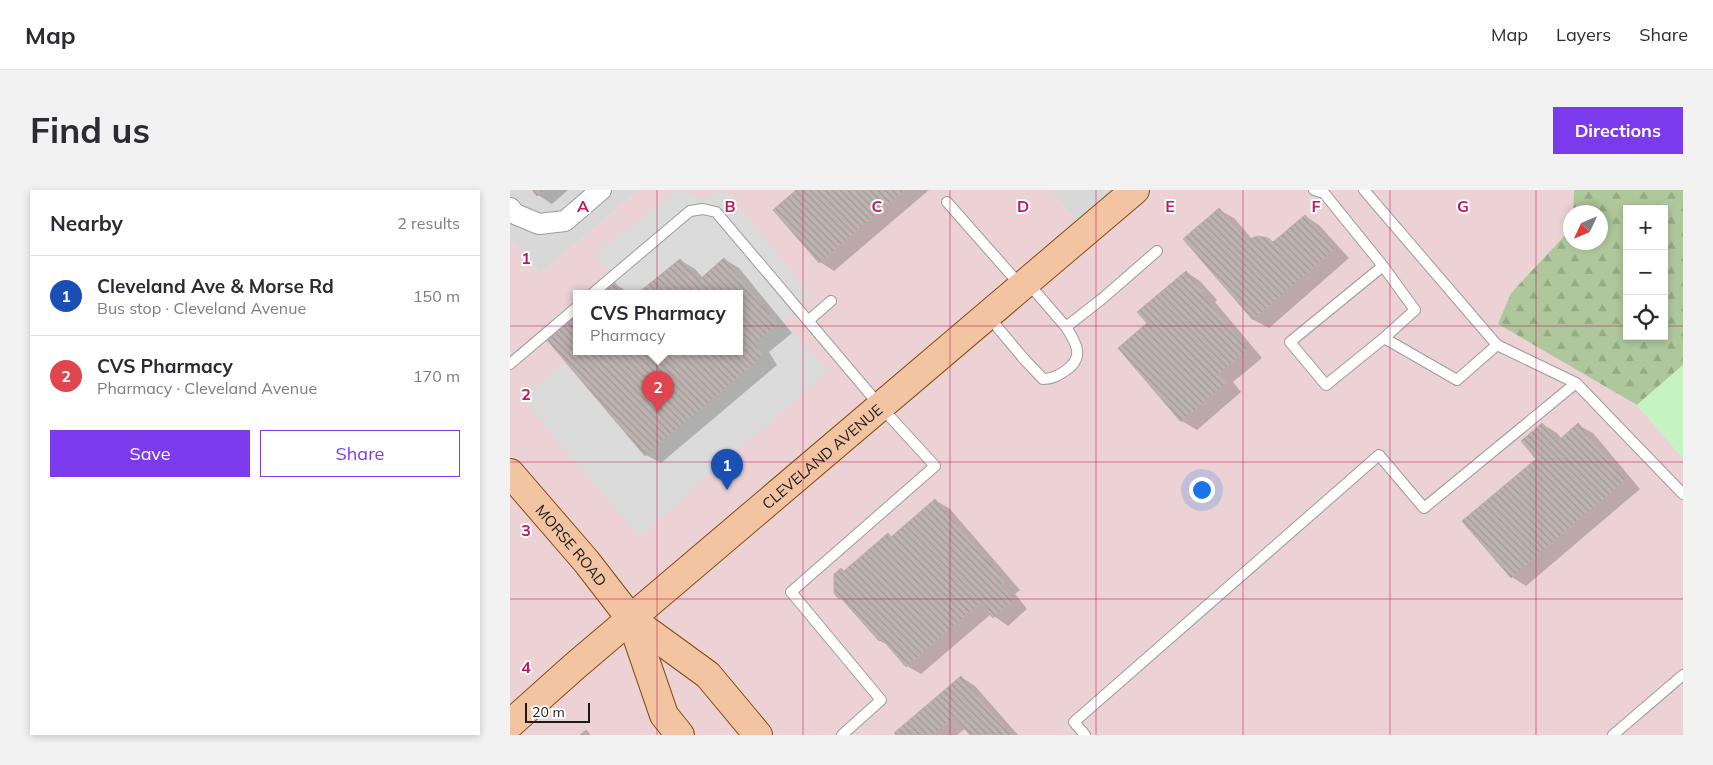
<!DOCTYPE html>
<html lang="en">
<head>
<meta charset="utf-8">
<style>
	:root { --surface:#fff; --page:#f2f2f3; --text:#2b2b33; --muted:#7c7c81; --line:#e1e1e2; --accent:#7c3aed }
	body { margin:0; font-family:Mulish,sans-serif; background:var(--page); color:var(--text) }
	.controls { position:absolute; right:15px; top:15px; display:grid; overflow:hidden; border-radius:0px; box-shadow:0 2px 8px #0003 }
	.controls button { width:45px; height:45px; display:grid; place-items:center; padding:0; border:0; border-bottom:1px solid var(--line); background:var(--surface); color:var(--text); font:25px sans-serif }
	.compass { position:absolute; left:1053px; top:15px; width:45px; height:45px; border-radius:50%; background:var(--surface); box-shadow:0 2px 8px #0003; rotate:226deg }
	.scale { position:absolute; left:15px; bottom:12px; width:65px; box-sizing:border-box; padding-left:5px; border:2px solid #1b1b1b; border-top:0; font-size:14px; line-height:18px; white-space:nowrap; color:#1b1b1b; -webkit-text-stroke:4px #fff; paint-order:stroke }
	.you { position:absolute; left:691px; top:299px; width:18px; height:18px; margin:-12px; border:4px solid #fff; border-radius:50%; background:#1a73e8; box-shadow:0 0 0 8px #1a73e833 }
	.badge { display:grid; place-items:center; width:32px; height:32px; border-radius:50%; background:var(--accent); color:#fff; font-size:16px; font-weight:700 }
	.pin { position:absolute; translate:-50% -41px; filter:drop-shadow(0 1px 2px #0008) }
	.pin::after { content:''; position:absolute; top:26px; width:18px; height:15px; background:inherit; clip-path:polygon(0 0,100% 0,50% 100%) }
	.popup { position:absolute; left:63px; top:100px; width:170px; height:65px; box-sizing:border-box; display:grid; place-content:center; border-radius:0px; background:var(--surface); filter:drop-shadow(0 1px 4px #0005); font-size:16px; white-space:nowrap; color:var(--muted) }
	.popup b { font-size:19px; color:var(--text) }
	.popup::after { content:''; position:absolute; left:50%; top:100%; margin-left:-10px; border:10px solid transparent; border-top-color:var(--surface) }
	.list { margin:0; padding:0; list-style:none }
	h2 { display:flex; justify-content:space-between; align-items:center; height:65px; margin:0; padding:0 20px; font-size:21px }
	h2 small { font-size:16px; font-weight:400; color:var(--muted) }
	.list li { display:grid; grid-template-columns:32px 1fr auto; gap:15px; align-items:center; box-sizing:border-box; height:80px; padding:0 20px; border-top:1px solid var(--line) }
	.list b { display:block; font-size:19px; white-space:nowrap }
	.list p { margin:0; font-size:16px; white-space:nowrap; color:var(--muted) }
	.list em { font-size:16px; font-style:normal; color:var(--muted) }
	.actions { display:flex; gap:10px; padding:15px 20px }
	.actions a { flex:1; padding:11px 0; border:1px solid var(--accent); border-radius:0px; text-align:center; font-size:18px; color:var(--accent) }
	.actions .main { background:var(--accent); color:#fff }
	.icon { flex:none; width:28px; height:28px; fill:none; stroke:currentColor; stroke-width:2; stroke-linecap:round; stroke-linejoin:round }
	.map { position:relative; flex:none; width:1173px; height:545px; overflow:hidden; border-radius:0px }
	header { display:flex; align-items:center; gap:30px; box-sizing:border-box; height:70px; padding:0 25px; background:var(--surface); border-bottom:1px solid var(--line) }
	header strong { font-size:24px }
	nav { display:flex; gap:28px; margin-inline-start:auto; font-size:18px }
	.intro { display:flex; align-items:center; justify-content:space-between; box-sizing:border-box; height:120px; padding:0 30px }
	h1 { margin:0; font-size:35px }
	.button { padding:12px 22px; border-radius:0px; background:var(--accent); color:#fff; font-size:18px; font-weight:700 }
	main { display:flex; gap:30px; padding:0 30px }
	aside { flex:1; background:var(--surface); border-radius:0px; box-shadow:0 2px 8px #0003 }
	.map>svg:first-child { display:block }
</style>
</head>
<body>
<header>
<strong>Map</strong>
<nav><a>Map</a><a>Layers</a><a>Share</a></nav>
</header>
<div class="intro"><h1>Find us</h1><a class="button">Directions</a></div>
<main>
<aside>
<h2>Nearby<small>2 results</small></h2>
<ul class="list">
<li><span class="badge" style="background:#1a4fb4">1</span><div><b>Cleveland Ave &amp; Morse Rd</b><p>Bus stop · Cleveland Avenue</p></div><em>150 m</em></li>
<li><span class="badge" style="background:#e0444e">2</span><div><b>CVS Pharmacy</b><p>Pharmacy · Cleveland Avenue</p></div><em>170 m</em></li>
</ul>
<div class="actions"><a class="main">Save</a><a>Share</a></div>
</aside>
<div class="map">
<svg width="1173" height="545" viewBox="0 0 1173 545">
	<defs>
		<pattern id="forest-firs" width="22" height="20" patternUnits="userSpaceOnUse" patternTransform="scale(1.25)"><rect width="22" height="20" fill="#aec79b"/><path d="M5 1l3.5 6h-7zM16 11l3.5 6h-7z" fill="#95aa85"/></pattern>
		<pattern id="building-back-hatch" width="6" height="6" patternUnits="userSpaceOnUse" patternTransform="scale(1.25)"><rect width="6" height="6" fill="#bcb2af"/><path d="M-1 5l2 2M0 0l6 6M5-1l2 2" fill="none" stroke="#a19896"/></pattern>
	</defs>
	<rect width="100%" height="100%" fill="#ece7e2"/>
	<path fill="#d9d8d9" d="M0,0H129L30,84L0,48Z
		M540,0H620L574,40Z"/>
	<path fill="#ecd2d5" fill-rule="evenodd" d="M129,0H540L574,40L620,0H1064L1063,22H1060V40L1001,103L988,134L1127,215L1173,268V545H0V48L30,84ZM67,103H229V161H67Z"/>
	<path fill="url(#forest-firs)" fill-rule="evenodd" d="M1064,0H1173V175L1127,215L988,134L1001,103L1060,40V52H1090V22H1063ZM1117,19H1154V146H1117Z"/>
	<path fill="#c5f3c2" d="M1173,175V268L1127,215Z"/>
	<path fill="#dbdbdb" d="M166,0L197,10L209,0H215L302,106L273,131L318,181L129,347L12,208L55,172L136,266L253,166L245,153L268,135L214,68L189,90L170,69L128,103H114L84,65Z"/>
	<path fill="#0003" d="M23,0H58L42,14L28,5Z
		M288,0H419L324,81L310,72Z
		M709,20L724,28L742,49L764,53L795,26L809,35L839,68L759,138L744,130L675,49Z
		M214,69L229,78L282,143L259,162L267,175L151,273L136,265L67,161H229V103H130L170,70L185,79L193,88Z
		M676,82L690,91L707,110L705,112L752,168L723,192L731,202L687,240L672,231L610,158L639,133Z
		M105,94L120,103H94Z
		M1032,234L1047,243L1052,249L1068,235L1083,243L1130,299L1016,396L1002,387L1028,269Z
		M425,310L440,319L510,400L505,404L517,419L498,436L481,424L411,484L397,476L380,456L370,451L337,413L330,408L332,380L335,381L378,344L383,347Z
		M451,487L465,496L508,545H462L456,538L447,545H387Z"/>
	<path fill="url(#building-back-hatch)" stroke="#bcada6" d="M22,0H34L27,6Z
		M286,0H395L309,73L263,20Z
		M709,18L737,50L748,46L758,48L763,52L795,25L825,59L743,130L673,49Z
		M214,68L268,134L245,153L253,166L203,209L162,161H229V103H128L170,69L189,90Z
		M676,81L693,101L691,103L738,159L709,184L717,193L671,232L608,158L637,133L627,122Z
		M105,93L113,103H92Z
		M67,125V161H162L203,209L135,266L37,150Z
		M1032,233L1048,251L1068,233L1116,290L1001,388L952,331L1026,269L1011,251Z
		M425,309L496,391L491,395L504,410L483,428L470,413L396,477L372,449L369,451L331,408L329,409L324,403V384L331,378L334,381L378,343L381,347Z
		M451,486L502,545H460L444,527L423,545H386L384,543Z
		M76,540L80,545H70Z"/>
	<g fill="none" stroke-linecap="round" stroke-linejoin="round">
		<defs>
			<path id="lane" d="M804,0L814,3L873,76L780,152L816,195L874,148L947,190L987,155
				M854,0L987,155L1066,193L1173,304
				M437,12L511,96
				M873,76L905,120L874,148
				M518,93L556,137L593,108L647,61
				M83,103L180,21L193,19L206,22L371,217L425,276L281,402L371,510L332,545
				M478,126L514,169L533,189C542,189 547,186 555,181C575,168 567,154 556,137
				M298,131L321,111
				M0,174L67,117
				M575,545L564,532L869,265L914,318L1066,193
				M1103,545L1173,485"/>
			<path id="street" d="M0,18L5,24L29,34L55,31L91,0"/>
			<g id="primary">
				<path id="s1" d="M0,283L76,371L121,429L198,485L248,545"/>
				<path d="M121,429L154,525L170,545"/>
				<path id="s2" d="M0,534L65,476L625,0"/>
			</g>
		</defs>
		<use href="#lane" stroke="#9c9c9c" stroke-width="12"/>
		<use href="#street" stroke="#9c9c9c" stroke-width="22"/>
		<use href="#primary" stroke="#844d0f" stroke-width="30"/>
		<use href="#lane" stroke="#fff" stroke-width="10"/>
		<use href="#street" stroke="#fff" stroke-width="20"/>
		<use href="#primary" stroke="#f2c4a1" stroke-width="28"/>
	</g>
	<path fill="none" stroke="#c2185b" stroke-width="1" stroke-opacity="0.55" d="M147,0V545M293,0V545M440,0V545M586,0V545M733,0V545M880,0V545M1026,0V545M0,136H1117M1154,136H1173M0,272H1173M0,409H1173"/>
	<g text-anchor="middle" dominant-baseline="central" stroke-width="4" stroke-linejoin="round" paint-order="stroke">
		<g font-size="15" fill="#1b1b1b" stroke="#fff">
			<text stroke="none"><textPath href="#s2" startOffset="411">CLEVELAND AVENUE</textPath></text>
			<text stroke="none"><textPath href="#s1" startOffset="95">MORSE ROAD</textPath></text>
		</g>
	</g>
	<g font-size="16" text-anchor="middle" font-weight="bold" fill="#c2185b" stroke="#fff" stroke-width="4" stroke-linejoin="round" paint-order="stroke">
		<text x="73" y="22">A</text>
		<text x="220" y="22">B</text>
		<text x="367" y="22">C</text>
		<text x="513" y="22">D</text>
		<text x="660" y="22">E</text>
		<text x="806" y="22">F</text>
		<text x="953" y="22">G</text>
		<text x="16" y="74">1</text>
		<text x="16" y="210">2</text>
		<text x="16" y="346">3</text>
		<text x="16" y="483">4</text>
	</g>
</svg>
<div class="controls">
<button>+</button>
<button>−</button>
<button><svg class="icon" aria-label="locate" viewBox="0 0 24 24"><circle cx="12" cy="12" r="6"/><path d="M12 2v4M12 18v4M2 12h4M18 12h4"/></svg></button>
</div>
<svg class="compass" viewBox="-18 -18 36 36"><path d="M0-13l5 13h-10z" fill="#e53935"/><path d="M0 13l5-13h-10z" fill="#7c7c81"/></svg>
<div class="scale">20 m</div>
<div class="you"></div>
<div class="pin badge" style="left:217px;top:300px;background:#1a4fb4">1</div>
<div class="pin badge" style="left:148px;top:222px;background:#e0444e">2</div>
<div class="popup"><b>CVS Pharmacy</b>Pharmacy</div>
</div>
</main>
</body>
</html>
